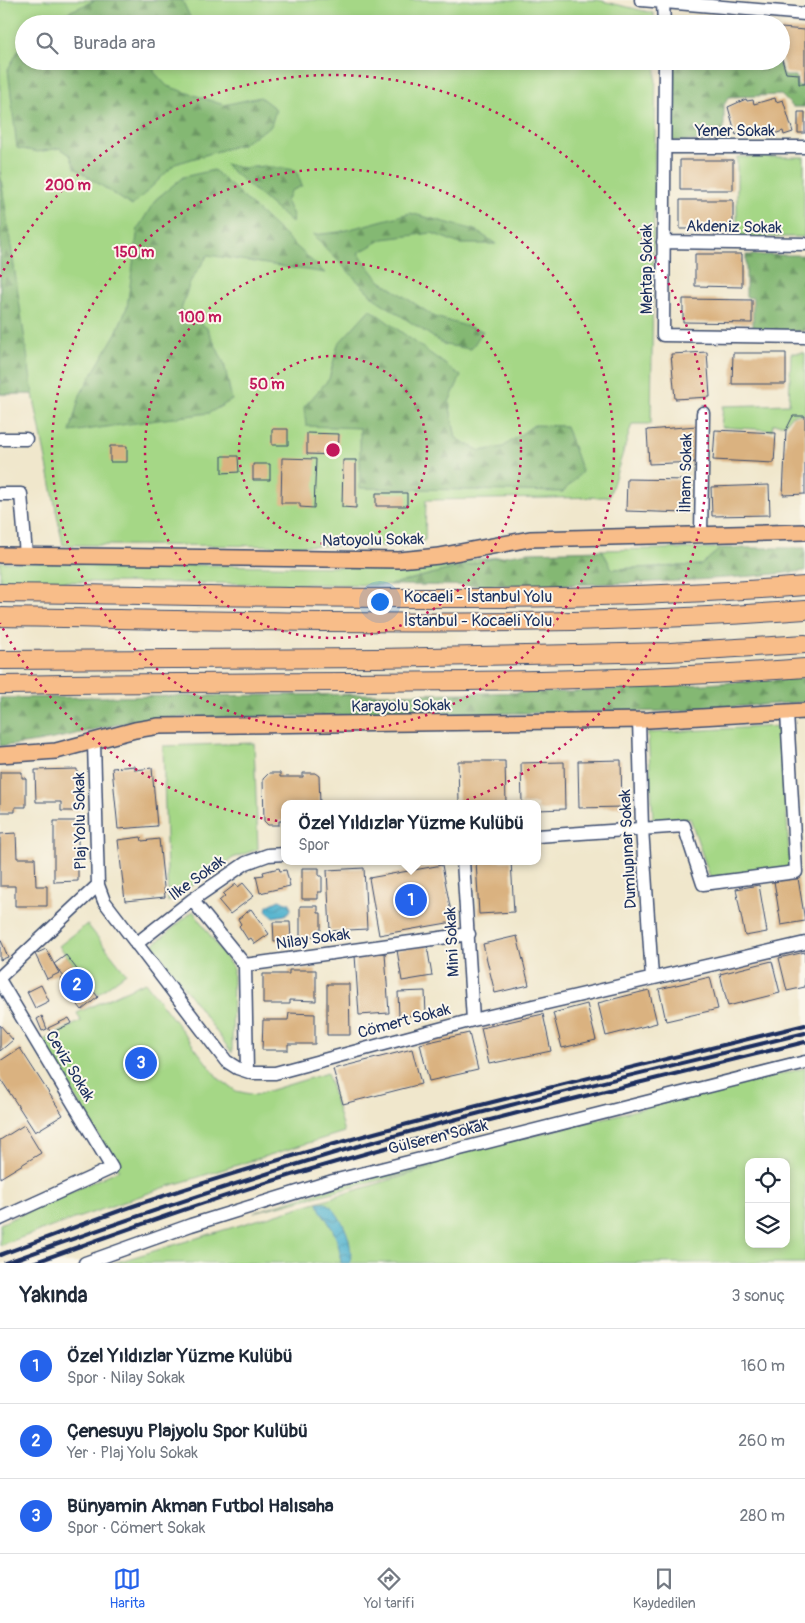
<!DOCTYPE html>
<html lang="tr">
<head>
<meta charset="utf-8">
<style>
	:root { --surface:#fff; --page:#f6f6f7; --text:#1f2937; --muted:#747a83; --line:#e0e1e3; --accent:#2563eb }
	body { margin:0; font-family:Pangolin,sans-serif; background:var(--page); color:var(--text) }
	.controls { position:absolute; right:15px; bottom:15px; display:grid; overflow:hidden; border-radius:10px; box-shadow:0 2px 8px #0003 }
	.controls button { width:45px; height:45px; display:grid; place-items:center; padding:0; border:0; border-bottom:1px solid var(--line); background:var(--surface); color:var(--text); font:25px sans-serif }
	.you { position:absolute; left:379px; top:601px; width:18px; height:18px; margin:-12px; border:4px solid #fff; border-radius:50%; background:#1a73e8; box-shadow:0 0 0 8px #1a73e833 }
	.badge { display:grid; place-items:center; width:32px; height:32px; border-radius:50%; background:var(--accent); color:#fff; font-size:16px; font-weight:700 }
	.pin { position:absolute; translate:-50% -50%; border:2px solid #fff; box-shadow:0 1px 5px #0006 }
	.popup { position:absolute; left:281px; top:800px; width:260px; height:65px; box-sizing:border-box; display:grid; place-content:center; border-radius:10px; background:var(--surface); filter:drop-shadow(0 1px 4px #0005); font-size:16px; white-space:nowrap; color:var(--muted) }
	.popup b { font-size:19px; color:var(--text) }
	.popup::after { content:''; position:absolute; left:50%; top:100%; margin-left:-10px; border:10px solid transparent; border-top-color:var(--surface) }
	.list { margin:0; padding:0; list-style:none }
	h2 { display:flex; justify-content:space-between; align-items:center; height:65px; margin:0; padding:0 20px; font-size:21px }
	h2 small { font-size:16px; font-weight:400; color:var(--muted) }
	.list li { display:grid; grid-template-columns:32px 1fr auto; gap:15px; align-items:center; box-sizing:border-box; height:75px; padding:0 20px; border-top:1px solid var(--line) }
	.list b { display:block; font-size:19px; white-space:nowrap }
	.list p { margin:0; font-size:16px; white-space:nowrap; color:var(--muted) }
	.list em { font-size:16px; font-style:normal; color:var(--muted) }
	.icon { flex:none; width:28px; height:28px; fill:none; stroke:currentColor; stroke-width:2; stroke-linecap:round; stroke-linejoin:round }
	.map { position:relative; flex:none; width:805px; height:1263px; overflow:hidden }
	.search { position:absolute; background:var(--surface); box-shadow:0 2px 8px #0003; left:15px; right:15px; top:15px; height:55px; display:flex; align-items:center; gap:12px; box-sizing:border-box; padding:0 18px; border-radius:28px; color:var(--muted); font-size:19px }
	.sheet { height:290px; background:var(--surface) }
	nav { display:flex; justify-content:space-around; align-items:center; box-sizing:border-box; height:70px; border-top:1px solid var(--line); background:var(--surface); font-size:14px; color:var(--muted) }
	nav a { display:grid; justify-items:center; gap:2px }
	nav .on { color:var(--accent) }
	.map>svg:first-child { display:block }
</style>
</head>
<body>
<div class="map">
<svg width="805" height="1263" viewBox="0 0 805 1263">
	<defs>
		<pattern id="forest-firs" width="22" height="20" patternUnits="userSpaceOnUse" patternTransform="scale(1.25)"><rect width="22" height="20" fill="#84b873"/><path d="M5 1l3.5 6h-7zM16 11l3.5 6h-7z" fill="#6b9662"/></pattern>
		<pattern id="water-waves" width="16" height="10" patternUnits="userSpaceOnUse" patternTransform="scale(1.25)"><rect width="16" height="10" fill="#4eb1cd"/><path d="M0 5q4-4 8 0t8 0" fill="none" stroke="#4090aa"/></pattern>
	</defs>
	<rect width="100%" height="100%" fill="#fbf7ec"/>
	<filter id="ink" filterUnits="userSpaceOnUse"><feTurbulence type="fractalNoise" baseFrequency=".02" numOctaves="2"/><feDisplacementMap in="SourceGraphic" scale="10" xChannelSelector="R" yChannelSelector="G"/><feConvolveMatrix kernelMatrix="1 2 1 2 8 2 1 2 1" color-interpolation-filters="sRGB"/></filter>
	<filter id="wash" filterUnits="userSpaceOnUse"><feTurbulence type="fractalNoise" baseFrequency=".0096" numOctaves="4" result="noise"/><feDisplacementMap in="SourceGraphic" scale="20" xChannelSelector="R" yChannelSelector="G"/><feGaussianBlur stdDeviation="1.12" result="paint"/><feColorMatrix in="noise" values="0 0 0 0 0 0 0 0 0 0 0 0 0 0 0 0 0 1.4 0 .05"/><feComposite in="paint" operator="in"/></filter>
	<g filter="url(#wash)">
		<rect width="100%" height="100%" fill="#f0e7cc"/>
		<path fill="#a5d786" stroke="#608372" fill-rule="evenodd" d="M0,0H598L653,13L656,24H24V61H656L651,424H632L609,497L426,500L425,540L405,546L63,545L33,394H0Z
			M737,157H804V237H737Z
			M791,353H805V414L792,415L785,424H773L772,430L721,427L723,406L789,404Z
			M721,548L701,565L612,569L602,550Z
			M498,557L389,585L0,581V562L404,568Z
			M781,726L790,869L710,877L690,818L653,820L648,733Z
			M254,743L258,849L233,858L168,902L163,746Z
			M193,911L233,968L232,1053L153,945Z
			M87,924L126,973L98,994L59,946Z
			M145,982L218,1078L236,1091L255,1095L327,1073L344,1132L163,1188L0,1245V1224L119,1170L42,1041L81,1021L77,1013Z
			M805,1068V1263H114L433,1167L254,1212L378,1174ZM749,1162H786V1244H749Z"/>
		<path fill="url(#forest-firs)" stroke="#507468" d="M96,0H182L190,17L184,24H41Z
			M24,41V61H154V72L167,86L224,105L260,97L276,109L271,126L242,144L175,164L132,206L75,168L70,155L60,148L38,152L17,148L8,69Z
			M670,61H711L712,63L778,61L784,76H796L797,86H805V107H793L781,95L729,97L724,105V141H670Z
			M224,164L243,168L265,166L296,170L302,186L291,191L286,201L293,215L292,223Z
			M214,170L325,273L208,255L190,282L181,310L207,328L224,363L232,400L209,413L70,432L80,395L116,333L127,307L138,228L156,199L183,177Z
			M0,172L33,394H0Z
			M410,213L475,230L496,244H460L432,233L383,239L358,253L379,280L435,317L483,331L471,349L445,345L374,298L313,235L339,232Z
			M746,255H805V331H753V298L746,297Z
			M370,309L461,376L449,402L456,438L480,451L503,447L534,425L566,426L582,472L563,492L360,488V428L306,426L304,407L329,379L338,344Z
			M721,548H805V571C666,586 528,586 389,585L498,557L529,552L602,550L612,569L701,565Z
			M805,678V702L674,711L159,718C105,723 54,744 0,746V698L570,692Z"/>
		<path fill="url(#water-waves)" stroke="#347096" d="M279,900L290,903L291,910L285,915L273,917L266,911L267,906Z
			M318,1202H326C342,1215 354,1242 350,1263H341C340,1248 336,1233 327,1220C323,1213 319,1211 318,1202Z"/>
		<g id="blocks">
			<path fill="#dab280" d="M750,18L751,21L757,19L758,23L765,20L767,24H735Z
				M710,19V21L717,19L718,22L731,19L733,24H702Z
				M781,28L805,30V84H799V74L786,73L781,56Z
				M775,98L776,102L783,100L793,132L784,135L783,131L771,135L768,131L755,135L754,131L740,136V133L736,135L728,107L746,99L747,101L753,100L754,104Z
				M798,112H805V133H798Z
				M680,160H733V190H680Z
				M680,200H733V229H680Z
				M695,254H742V287L695,286Z
				M683,299L752,300V323L683,322Z
				M707,352L710,397L675,399L671,354Z
				M733,353H786V384H732Z
				M793,416H805V494L783,495L786,430Z
				M697,426L698,462L649,464L647,430Z
				M272,429H288V445H272Z
				M715,430L776,433L774,463L713,460Z
				M307,433L339,434L338,455L307,454Z
				M110,446H127V462H110Z
				M222,456H238L239,472L222,473Z
				M282,458L316,459L314,508L300,507V503H281Z
				M343,460H356V508L342,507Z
				M253,464H270V480H253Z
				M627,479L688,480L687,513L626,511Z
				M769,485L770,515L712,516L711,487Z
				M376,493H407V506H376Z
				M621,760L622,807L579,808L578,761Z
				M458,761H505L506,804H459Z
				M564,762L565,809L537,810V804H522L521,763Z
				M135,766V770L152,768L157,826L118,829L112,768Z
				M77,769L78,811H61V802H36L35,770Z
				M0,772H22V778H26V807H15V812H0Z
				M269,773H280V777H303V773H315L319,776L320,804H285V821H279V825H268L264,821L263,779Z
				M54,821H78V881L54,882Z
				M16,833L17,858H35L36,886H47V906H15V886H0V834Z
				M141,837L142,841L159,839L165,897L125,901L118,840Z
				M476,861H511L514,912L479,914Z
				M442,865L453,922L379,935L369,878Z
				M279,868L280,871L286,870L290,886L260,893L256,876L264,875L263,872Z
				M302,868H319V876H322V892H318V899H302Z
				M364,868L367,929L330,931L327,870Z
				M798,878L805,921L781,925L774,881Z
				M243,883L254,896L230,914L219,901L225,896L223,894L236,884L238,887Z
				M759,885L767,932L745,936L736,889Z
				M300,906H318V913H321V930H317V936H300Z
				M251,909L269,934L255,944L251,938L248,940L239,926L241,924L238,919Z
				M273,922H290L291,940L274,941Z
				M517,936L529,985L495,993L483,944Z
				M0,938L8,957L0,960Z
				M427,945L432,976L402,981L397,950Z
				M46,949L59,973L47,979L35,954Z
				M805,952V987L787,991L779,958Z
				M385,953L389,1013L359,1015L355,955Z
				M66,955L98,997L82,1010L68,992L70,990L61,979L64,977L54,964Z
				M772,961L780,993L728,1006L720,974Z
				M289,970H316V1001L290,1000V1004H263V974H289Z
				M710,977L718,1009L666,1021L659,989Z
				M327,984H349L350,1035H327Z
				M41,985L49,1001L35,1008L27,992Z
				M649,990L657,1023L606,1036L598,1003Z
				M425,991L426,1015L399,1016L398,992Z
				M587,1004L596,1040L562,1048L553,1013Z
				M289,1013L315,1014V1044H288V1050H262L263,1020H288Z
				M543,1014L551,1051L489,1064L481,1028Z
				M42,1016L47,1029L42,1031L37,1019Z
				M69,1018L72,1023L51,1033L48,1028Z
				M0,1025L13,1040L0,1051Z
				M469,1033L478,1070L429,1081L420,1044Z
				M20,1048L63,1115L35,1132L0,1078V1061Z
				M412,1049L421,1084L343,1104L333,1069Z
				M24,1125L41,1153L0,1178V1140Z"/>
		</g>
	</g>
	<g filter="url(#ink)">
		<use href="#blocks" fill-opacity="0" stroke="#3b4b6e" stroke-width="1"/>
		<g fill="none" stroke-linecap="round" stroke-linejoin="round">
			<defs>
				<path id="minor" d="M641,0L805,14
					M663,3L664,24
					M665,61L663,335L805,337
					M665,147H805
					M663,242L805,244
					M0,439H26
					M0,494H21L26,555
					M701,534L703,413
					M639,720L642,828L652,977
					M94,743L98,885L104,901L226,1061L237,1068L252,1073H275L473,1020L805,943
					M537,836L684,826L703,884L796,872L787,713
					M463,861L473,1020
					M192,900L245,965
					M136,944L192,900L246,863L268,855L285,854
					M245,965L469,934
					M245,965L247,1071
					M0,977L98,885
					M0,981L112,1168L0,1219
					M85,1263L191,1225L333,1181L805,1062"/>
				<path id="major" d="M0,555L399,560L439,556L530,539L805,532
					M0,755L56,751L135,730L159,726L649,720L805,711"/>
				<path id="highway" d="M0,593C268,596 537,606 805,586
					M0,617C268,621 537,630 805,610
					M0,660L377,658L670,652L805,644
					M0,685C268,679 537,688 805,668"/>
			</defs>
			<use href="#minor" stroke="#3b4b6e" stroke-width="15"/>
			<use href="#major" stroke="#3b4b6e" stroke-width="18"/>
			<use href="#highway" stroke="#3b4b6e" stroke-width="20"/>
			<use href="#minor" stroke="#fff" stroke-width="12"/>
			<use href="#major" stroke="#f8bd89" stroke-width="15"/>
			<use href="#highway" stroke="#f8bd89" stroke-width="18"/>
			<path stroke="#1b2f5e" stroke-width="4" d="M0,1255C47,1238 95,1219 142,1203C359,1130 583,1080 805,1025
				M5,1263C113,1224 221,1187 331,1154C487,1108 647,1072 805,1033
				M33,1263C133,1227 234,1191 336,1162C491,1117 648,1081 805,1042"/>
		</g>
	</g>
	<g fill="none" stroke="#c2185b" stroke-width="2.5" stroke-dasharray="2.5 5">
		<circle cx="333" cy="450" r="94"/>
		<circle cx="333" cy="450" r="188"/>
		<circle cx="333" cy="450" r="281"/>
		<path d="M0 277A375 375 0 1 1 0 623"/>
	</g>
	<g text-anchor="middle" dominant-baseline="central" stroke-width="4" stroke-linejoin="round" paint-order="stroke">
		<g font-size="16" fill="#1b2f5e" stroke="#fbf7ec">
			<text x="735" y="131">Yener Sokak</text>
			<text transform="translate(734 227) rotate(1)">Akdeniz Sokak</text>
			<text transform="translate(647 269) rotate(-90)">Mehtap Sokak</text>
			<text transform="translate(686 473) rotate(-89)">İlham Sokak</text>
			<text transform="translate(373 540) rotate(-1)">Natoyolu Sokak</text>
			<text x="478" y="597">Kocaeli - İstanbul Yolu</text>
			<text x="478" y="621">İstanbul - Kocaeli Yolu</text>
			<text transform="translate(401 706) rotate(-1)">Karayolu Sokak</text>
			<text transform="translate(80 821) rotate(-91)">Plaj Yolu Sokak</text>
			<text transform="translate(628 849) rotate(-93)">Dumlupınar Sokak</text>
			<text transform="translate(197 878) rotate(-36)">İlke Sokak</text>
			<text transform="translate(313 939) rotate(-8)">Nilay Sokak</text>
			<text transform="translate(452 942) rotate(-93)">Mini Sokak</text>
			<text transform="translate(404 1021) rotate(-15)">Cömert Sokak</text>
			<text transform="translate(70 1066) rotate(59)">Ceviz Sokak</text>
			<text transform="translate(438 1137) rotate(-14)">Gülseren Sokak</text>
		</g>
	</g>
	<circle cx="333" cy="450" r="8" fill="#c2185b" stroke="#fbf7ec" stroke-width="2.5"/>
	<g font-size="15" text-anchor="middle" font-weight="bold" fill="#c2185b" stroke="#fbf7ec" stroke-width="4" stroke-linejoin="round" paint-order="stroke">
		<text x="68" y="190">200 m</text>
		<text x="134" y="257">150 m</text>
		<text x="200" y="322">100 m</text>
		<text x="267" y="389">50 m</text>
	</g>
</svg>
<div class="controls">
<button><svg class="icon" aria-label="locate" viewBox="0 0 24 24"><circle cx="12" cy="12" r="6"/><path d="M12 2v4M12 18v4M2 12h4M18 12h4"/></svg></button>
<button><svg class="icon" aria-label="layers" viewBox="0 0 24 24"><path d="M12 4l9 5-9 5-9-5zM3 14l9 5 9-5"/></svg></button>
</div>
<div class="you"></div>
<div class="pin badge" style="left:411px;top:900px">1</div>
<div class="popup"><b>Özel Yıldızlar Yüzme Kulübü</b>Spor</div>
<div class="pin badge" style="left:77px;top:985px">2</div>
<div class="pin badge" style="left:141px;top:1063px">3</div>
<div class="search"><svg class="icon" aria-label="search" viewBox="0 0 24 24"><circle cx="10" cy="10" r="6"/><path d="M15 15l6 6"/></svg>Burada ara</div>
</div>
<section class="sheet">
<h2>Yakında<small>3 sonuç</small></h2>
<ul class="list">
<li><span class="badge">1</span><div><b>Özel Yıldızlar Yüzme Kulübü</b><p>Spor · Nilay Sokak</p></div><em>160 m</em></li>
<li><span class="badge">2</span><div><b>Çenesuyu Plajyolu Spor Kulübü</b><p>Yer · Plaj Yolu Sokak</p></div><em>260 m</em></li>
<li><span class="badge">3</span><div><b>Bünyamin Akman Futbol Halısaha</b><p>Spor · Cömert Sokak</p></div><em>280 m</em></li>
</ul>
</section>
<nav>
<a class="on"><svg class="icon" aria-label="map" viewBox="0 0 24 24"><path d="M3 6l6-2 6 2 6-2v14l-6 2-6-2-6 2zM9 4v14M15 6v14"/></svg>Harita</a>
<a><svg class="icon" aria-label="directions" viewBox="0 0 24 24"><path d="M12 3l9 9-9 9-9-9zM9 14v-3h6M13 9l2 2-2 2"/></svg>Yol tarifi</a>
<a><svg class="icon" aria-label="saved" viewBox="0 0 24 24"><path d="M7 4h10v16l-5-4-5 4z"/></svg>Kaydedilen</a>
</nav>
</body>
</html>
